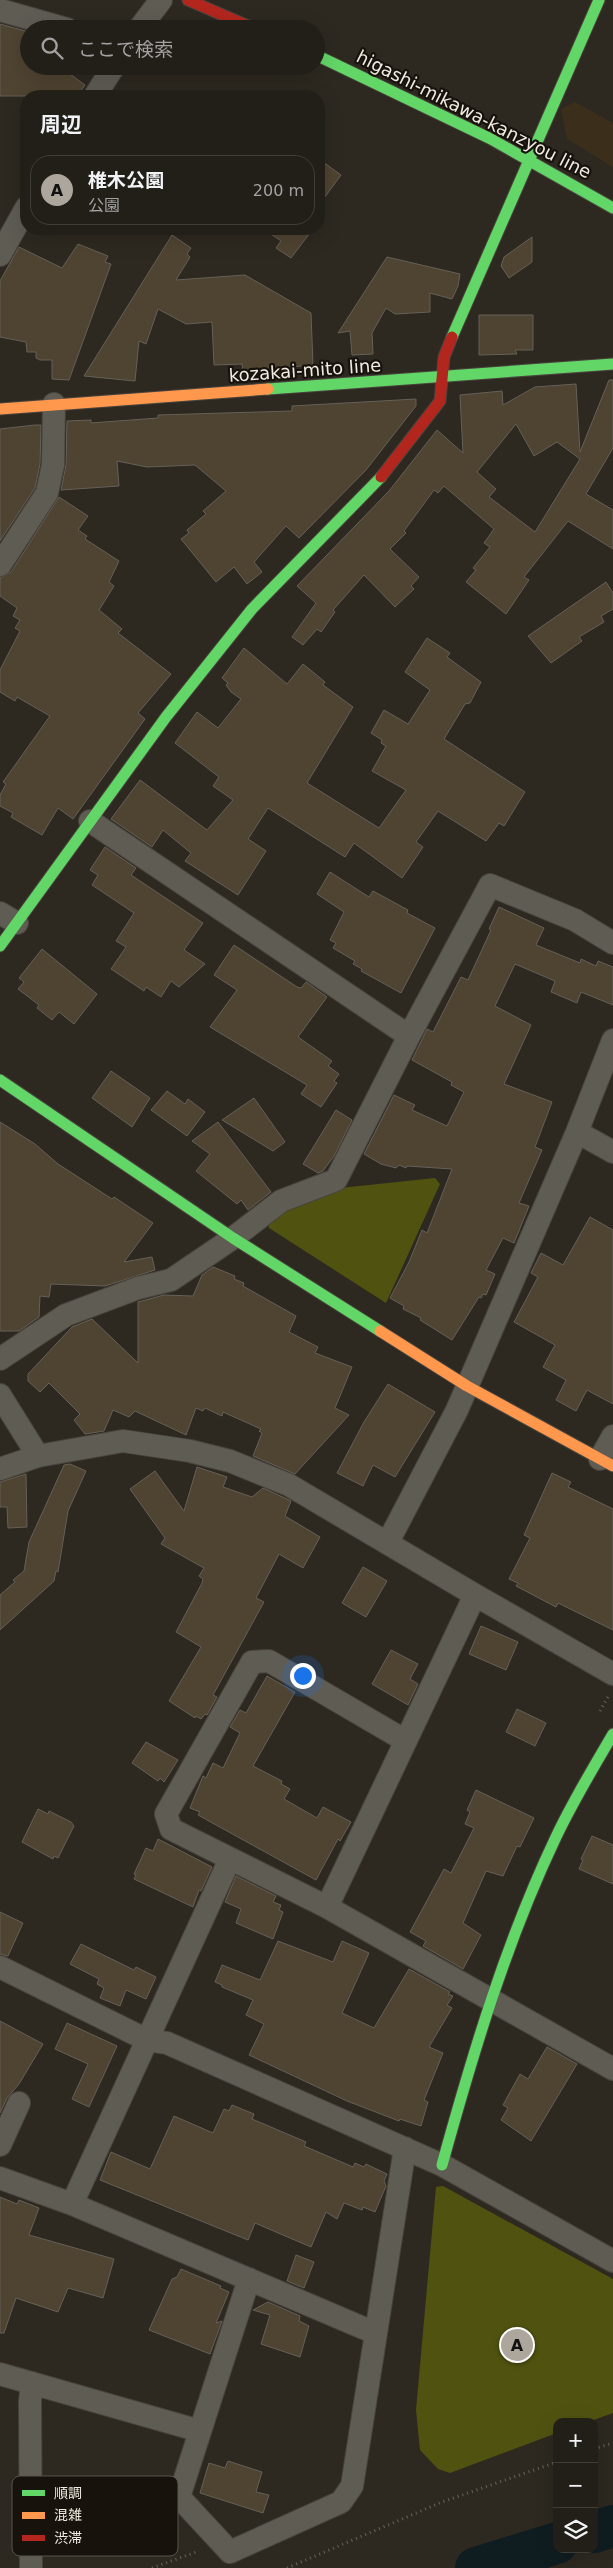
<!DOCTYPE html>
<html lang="ja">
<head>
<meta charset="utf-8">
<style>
	:root { --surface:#221f18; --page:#2a2721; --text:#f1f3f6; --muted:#a2a2a2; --line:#3f3d37; --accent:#aca69d }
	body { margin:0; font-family:"DejaVu Sans","Noto Sans JP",sans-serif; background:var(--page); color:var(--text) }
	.controls { position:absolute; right:15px; bottom:15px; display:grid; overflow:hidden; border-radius:10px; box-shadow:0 5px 20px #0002 }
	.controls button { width:45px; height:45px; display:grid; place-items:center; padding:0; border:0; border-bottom:1px solid var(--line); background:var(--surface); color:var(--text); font:25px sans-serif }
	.you { position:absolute; left:302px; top:1675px; width:18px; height:18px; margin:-12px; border:4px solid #fff; border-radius:50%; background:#1a73e8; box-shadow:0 0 0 8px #1a73e833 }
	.badge { display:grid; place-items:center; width:32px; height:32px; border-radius:50%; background:var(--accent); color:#111; font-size:16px; font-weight:700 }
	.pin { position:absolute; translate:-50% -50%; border:2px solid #fff; box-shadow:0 1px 5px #0006 }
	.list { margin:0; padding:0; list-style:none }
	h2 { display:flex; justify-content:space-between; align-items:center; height:65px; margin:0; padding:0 20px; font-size:21px }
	h2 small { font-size:16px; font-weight:400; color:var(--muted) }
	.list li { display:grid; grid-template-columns:32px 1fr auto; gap:15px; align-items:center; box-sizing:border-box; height:70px; margin:0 10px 10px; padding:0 10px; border:1px solid var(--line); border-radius:20px }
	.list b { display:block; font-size:19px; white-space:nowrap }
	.list p { margin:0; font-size:16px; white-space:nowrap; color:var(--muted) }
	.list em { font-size:16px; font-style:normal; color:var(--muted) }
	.icon { flex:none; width:28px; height:28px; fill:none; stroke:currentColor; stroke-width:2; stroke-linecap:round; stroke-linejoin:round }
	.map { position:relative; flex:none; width:613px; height:2568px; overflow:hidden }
	.search { position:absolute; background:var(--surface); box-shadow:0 5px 20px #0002; left:20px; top:20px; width:305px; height:55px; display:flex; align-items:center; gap:12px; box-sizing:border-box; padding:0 18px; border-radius:28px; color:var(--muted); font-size:19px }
	.panel { position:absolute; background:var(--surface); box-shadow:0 5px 20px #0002; left:20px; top:90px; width:305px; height:145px; border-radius:20px }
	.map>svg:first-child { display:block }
</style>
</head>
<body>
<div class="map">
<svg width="613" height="2568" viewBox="0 0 613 2568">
	<rect width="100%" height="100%" fill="#2d2920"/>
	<path fill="#3b2f1b" d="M575,102L613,123V167L567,139L561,109Z"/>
	<path fill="#505310" d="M435,1178L440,1184L386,1303L269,1228L268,1220L289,1204L331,1189Z
		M443,2186L613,2279V2413L588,2422H557V2433L450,2473L438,2469L420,2450L416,2410L436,2187Z"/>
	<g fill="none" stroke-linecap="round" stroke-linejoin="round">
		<path stroke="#101d20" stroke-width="42" d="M594,2532L613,2526
			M476,2568L557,2543"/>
	</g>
	<path fill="#4f4331" stroke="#656059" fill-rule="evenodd" d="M0,24L29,32V66H59L85,85L77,96H0Z
		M319,159L341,175L319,205Z
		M264,229H313L291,258L276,248L281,241Z
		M172,235L191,248L187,254L190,257L176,280L245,275L311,313L313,365L243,371L242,364L214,365L212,322L186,324L158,309L146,344L139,341L135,381L84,376Z
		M532,237V262L509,278L501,266L504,257Z
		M78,244L108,256L105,262L111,264L69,380L52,379V360H40L36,358V352H27L26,342L0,337V281L19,247L62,268Z
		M387,257L460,274L458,286L452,299L430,293V312L395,314L386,308L372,333L373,354L352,355L350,331L338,333Z
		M479,315H533V350H515L517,354L479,355Z
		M609,380H613V448L586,494L613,510V549L568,521L524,577L529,580L506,614L466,582L476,570L473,568L490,547L484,543L494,529L444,486L438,493L434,490L404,531L406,533L390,549L419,577L411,586L414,589L395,607L364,575L333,610L335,612L321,632L317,629L303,645L292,637L316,603L297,586L389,491L437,430L463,453L460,395L502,391L503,405L535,387L576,384L580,452ZM516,424L534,456L557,442L580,459L535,532L489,497L496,489L477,472Z
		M416,399V406L366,470L299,538L286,526L254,562L262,572L247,584L234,567L216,582L181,539L189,533L187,530L206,514L203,511L226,491L195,465L147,467L117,461L119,486L61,490L66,465L67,421L91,420V423L158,418V415L292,411V406Z
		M35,425H41L40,464L35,488L0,541V429Z
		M59,497L88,516L78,530L87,536L85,539L119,561L109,582L114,586L99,610L122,629L118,633L171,674L138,713L145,719L73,819L58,808L42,835L11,817L13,813L0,806V795L6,784L3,782L50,716L17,697L15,701L0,692V670L20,631L15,628L20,620L13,616L17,608L0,596V578L11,572Z
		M606,582L613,593V609L601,616L604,622L579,637L582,641L551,663L528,636Z
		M427,638L450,653L447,657L481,682L470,703L465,704L444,739L525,792L504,826L499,823L486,841L438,811L416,842L423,847L402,878L354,843L345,857L268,808L248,839L266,851L238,895L185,861L191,853L163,830L152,847L111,819L140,780L207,830L233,800L213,786L219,777L175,743L197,712L218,728L241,699L231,692L226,685L228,683L222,678L244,648L287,684L303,664L325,682L323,685L353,707L307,783L379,828L406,790L372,771L386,746L381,743L382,740L371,733L384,710L408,724L430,690L405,672Z
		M105,847L136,868L131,875L203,923L184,950L205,964L179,987L171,981L161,997L146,987L144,991L111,969L126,947L116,941L134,913L92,885L98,875L90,870Z
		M330,872L369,897L373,891L408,910L407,913L435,928L401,993L361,971L362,969L353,964L355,961L333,948L336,943L330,940L344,912L317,894Z
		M499,907L544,928L536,945L580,963L581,959L596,966L598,961L613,967V1005L581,992L577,1003L551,992L555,981L515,964L495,1006L531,1025L504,1084L552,1102L535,1147L542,1150L519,1203L529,1206L514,1243L503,1238L486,1270L495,1274L486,1295L483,1294L481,1298L479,1297L452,1340L420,1320L421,1318L403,1309L404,1306L390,1298L409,1262L422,1230L427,1233L452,1169L407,1166L406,1168L399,1165L396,1168L381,1164L364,1154L394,1095L415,1105L412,1110L447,1126L464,1092L451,1085L452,1082L412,1060L427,1029L433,1032L461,977L468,980L491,930L489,929Z
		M234,945L297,987L301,988L306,982L327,997L298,1037L332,1061L328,1066L339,1074L334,1081L337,1083L321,1107L301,1094L307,1085L210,1027L237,990L214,975Z
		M42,949L97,994L74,1024L59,1012L52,1020L37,1008L39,1005L18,989L24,982L19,978Z
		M111,1071L150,1098L132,1127L92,1098Z
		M167,1091L185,1104L188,1099L205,1112L187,1136L151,1110Z
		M254,1098L285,1142L273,1151L222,1120Z
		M336,1110L352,1120L334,1156L323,1171L318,1173L303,1164Z
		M0,1122L35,1144L58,1164L112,1199L114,1197L153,1223L124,1262L152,1257L155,1270L105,1286L51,1284L49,1297L40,1296L39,1317L19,1331H0Z
		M218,1122L271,1192L248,1210L241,1200L237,1204L196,1171L210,1154L192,1141Z
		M590,1217L613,1230V1404L587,1390L576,1411L556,1400L566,1380L543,1367L555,1345L514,1322L538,1277L531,1273L541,1253L563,1265Z
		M213,1267L235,1276L234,1279L244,1283L243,1286L296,1316L289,1332L318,1347L315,1353L352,1367L335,1408L349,1415L295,1474L253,1456L262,1433L259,1431L261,1429L223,1412L222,1416L205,1408L203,1411L196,1408L186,1435L135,1411L129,1417L113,1410L104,1431L85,1434L74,1420L80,1414L49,1383L40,1392L28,1381V1374L72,1327L92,1319L138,1363V1302L164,1295L193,1296L202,1275Z
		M388,1384L435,1412L395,1477L373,1465L363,1486L337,1473L364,1422Z
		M70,1464L86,1471L68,1511L58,1572L56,1571L54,1581L0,1630V1595L15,1582L13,1580L24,1571L29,1542L64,1465Z
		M197,1467L227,1477L223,1487L252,1497L263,1488L287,1499L291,1501L285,1516L320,1537L303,1568L279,1554L256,1598L264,1602L213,1695L217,1697L207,1715L205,1714L201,1719L196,1716L195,1718L169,1701L201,1647L176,1632L202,1583L203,1579L199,1576L204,1568L161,1544L165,1538L130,1489L155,1471L184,1511Z
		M552,1473L571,1482L568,1487L613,1509V1630L558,1603L556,1607L516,1586L518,1583L509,1579L530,1538L524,1535Z
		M26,1474L27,1527L8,1528L7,1507H0V1482Z
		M363,1567L387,1581L366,1617L342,1603Z
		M481,1626L518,1642L506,1670L469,1654Z
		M391,1650L418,1664L410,1679L418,1684L408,1705L372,1684Z
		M267,1676L295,1692L253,1766L282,1781L281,1784L290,1789L284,1799L317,1818L323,1807L351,1822L340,1841L338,1839L316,1880L198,1815L200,1812L190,1808L203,1776L206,1778L213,1763L223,1768L240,1733L230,1727L240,1710L246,1713Z
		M517,1709L546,1723L535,1746L506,1732Z
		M146,1742L178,1760L164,1782L160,1778L158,1781L132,1763Z
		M476,1790L534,1818L520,1847L517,1846L503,1876L486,1871L463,1923L481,1935L463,1969L423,1946L426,1941L410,1932L444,1869L451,1873L474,1828L465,1824L470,1812L467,1810Z
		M38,1809L48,1814L49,1811L71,1822L74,1826L58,1858L54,1856L53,1859L22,1842Z
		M592,1836L613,1845V1884L579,1869L583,1860L581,1859Z
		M158,1839L212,1867L201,1891L199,1890L193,1907L134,1879L136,1875L134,1874L146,1848L153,1851Z
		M236,1876L276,1896L273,1902L281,1905L279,1910L283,1912L273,1939L236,1923L241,1909L225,1902Z
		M0,1912L23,1923L8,1956L0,1954Z
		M278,1941L333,1962L342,1941L369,1953L342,2013L374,2028L409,1969L450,1992L448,1994L453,1996L447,2005L452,2008L429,2047L443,2053L424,2100L428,2102L421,2126L400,2119L399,2121L347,2101L249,2055L264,2024L246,2015L253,2000L222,1987V1985L215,1982L222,1965L260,1980Z
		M81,1944L134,1970L136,1967L156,1977L146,1999L126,1990L120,2006L100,1998L104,1988L97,1984L99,1979L70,1964Z
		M0,2021L43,2044L19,2084L7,2098L0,2113Z
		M67,2023L117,2046L89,2107L72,2099L88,2064L55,2049Z
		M547,2047L577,2064L531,2141L501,2120L508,2108L503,2105L520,2074L528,2079Z
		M232,2105L254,2114L252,2119L306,2142L304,2146L353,2167L355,2163L364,2167L366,2164L387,2174L384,2181L386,2186L375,2212L363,2207L362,2210L344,2203L337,2219L326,2212L311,2247L255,2223L248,2240L100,2180L111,2152L150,2169L174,2116L213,2133L224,2109L229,2111Z
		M0,2197L17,2204L19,2200L39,2208L29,2235L114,2259L103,2298L68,2288L58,2312L16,2298L4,2333H0Z
		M296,2255L314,2262L304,2288L287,2281Z
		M181,2269L221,2286L220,2288L229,2292L216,2323L222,2321L210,2354L149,2330L172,2279L177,2277Z
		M268,2302L300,2316L299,2321L309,2326L300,2357L261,2344L270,2315L253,2310Z
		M228,2461L262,2472L256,2492L269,2495L263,2513L200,2493L209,2463L225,2468Z"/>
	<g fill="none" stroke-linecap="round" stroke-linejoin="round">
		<defs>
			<path id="street" d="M0,10L67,29
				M139,29L161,0
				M95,96L114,66
				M0,255L26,208
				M0,565L47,493L53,465L54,404
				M90,821L409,1036
				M0,913L17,923
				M577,1132L613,1152
				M0,1359L66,1315L138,1288L171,1280L233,1238L281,1201L336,1180L409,1036L490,885L575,920L613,943
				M0,1395L38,1456
				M600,1459L613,1436
				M0,1469L38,1456L123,1441L190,1451L230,1461L289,1485L475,1595L613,1674
				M388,1542L457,1410L577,1132L613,1040
				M406,1741L269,1661L252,1662L166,1814L171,1829L327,1907L613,2069
				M327,1907L475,1595
				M0,1967L147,2040L167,2043L442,2165L613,2261
				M0,2145L19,2103
				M0,2178L72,2204L375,2333
				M72,2204L230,1859
				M249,2279L179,2497L230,2552L341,2502L352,2486L405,2148
				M0,2374L200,2431
				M31,2568L30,2401L32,2383"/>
			<path id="fast" d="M316,55L491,139L613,208
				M452,337L599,0
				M268,389L613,364
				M0,946L166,717L252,609L381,477
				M0,1080L233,1238L380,1331
				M442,2165C473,2053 506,1942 556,1837C573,1801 593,1768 613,1734"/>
			<path id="slow" d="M0,409L268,389
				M380,1331L467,1386L613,1466"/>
			<path id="jam" d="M188,0L255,29
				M381,477L440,401L444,357L452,337"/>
		</defs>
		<use href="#street" stroke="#49443d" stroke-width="24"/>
		<use href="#fast" stroke="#49443d" stroke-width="13"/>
		<use href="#slow" stroke="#49443d" stroke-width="13"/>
		<use href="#jam" stroke="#49443d" stroke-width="13"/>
		<path stroke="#65625c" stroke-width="3" stroke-dasharray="1 4" stroke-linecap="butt" d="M600,1711L609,1695
			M594,2449L613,2443
			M152,2568L199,2551
			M287,2568L442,2502L557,2462"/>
		<use href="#street" stroke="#5f5c54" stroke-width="22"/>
		<use href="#fast" stroke="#63d668" stroke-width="11"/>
		<use href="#slow" stroke="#ff974d" stroke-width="11"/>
		<use href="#jam" stroke="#b3261e" stroke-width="11"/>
	</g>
	<g text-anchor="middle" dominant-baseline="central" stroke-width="4.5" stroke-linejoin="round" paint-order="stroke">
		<g font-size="18" fill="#f0eae0" stroke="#17130c">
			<text transform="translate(474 114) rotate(27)">higashi-mikawa-kanzyou line</text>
			<text transform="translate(305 370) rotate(-4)">kozakai-mito line</text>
		</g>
	</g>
	<rect x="12" y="2476" width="166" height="80" rx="8" fill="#17130c" stroke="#58544c" stroke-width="1"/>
	<rect x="22" y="2490" width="23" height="6" fill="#63d668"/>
	<rect x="22" y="2512" width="23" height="7" fill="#ff974d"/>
	<rect x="22" y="2535" width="23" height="6" fill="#b3261e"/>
	<g font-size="14" fill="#f0eae0">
		<text x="54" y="2498">順調</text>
		<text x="54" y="2520">混雑</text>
		<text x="54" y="2543">渋滞</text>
	</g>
</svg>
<div class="controls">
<button>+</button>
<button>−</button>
<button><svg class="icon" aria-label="layers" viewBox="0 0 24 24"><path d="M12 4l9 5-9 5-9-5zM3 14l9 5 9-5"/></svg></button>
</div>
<div class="you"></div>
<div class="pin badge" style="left:517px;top:2345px">A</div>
<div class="search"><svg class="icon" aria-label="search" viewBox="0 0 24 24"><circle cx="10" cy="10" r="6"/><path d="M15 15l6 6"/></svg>ここで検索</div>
<section class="panel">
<h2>周辺<small></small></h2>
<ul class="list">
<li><span class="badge">A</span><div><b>椎木公園</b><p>公園</p></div><em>200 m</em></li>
</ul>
</section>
</div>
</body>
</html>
